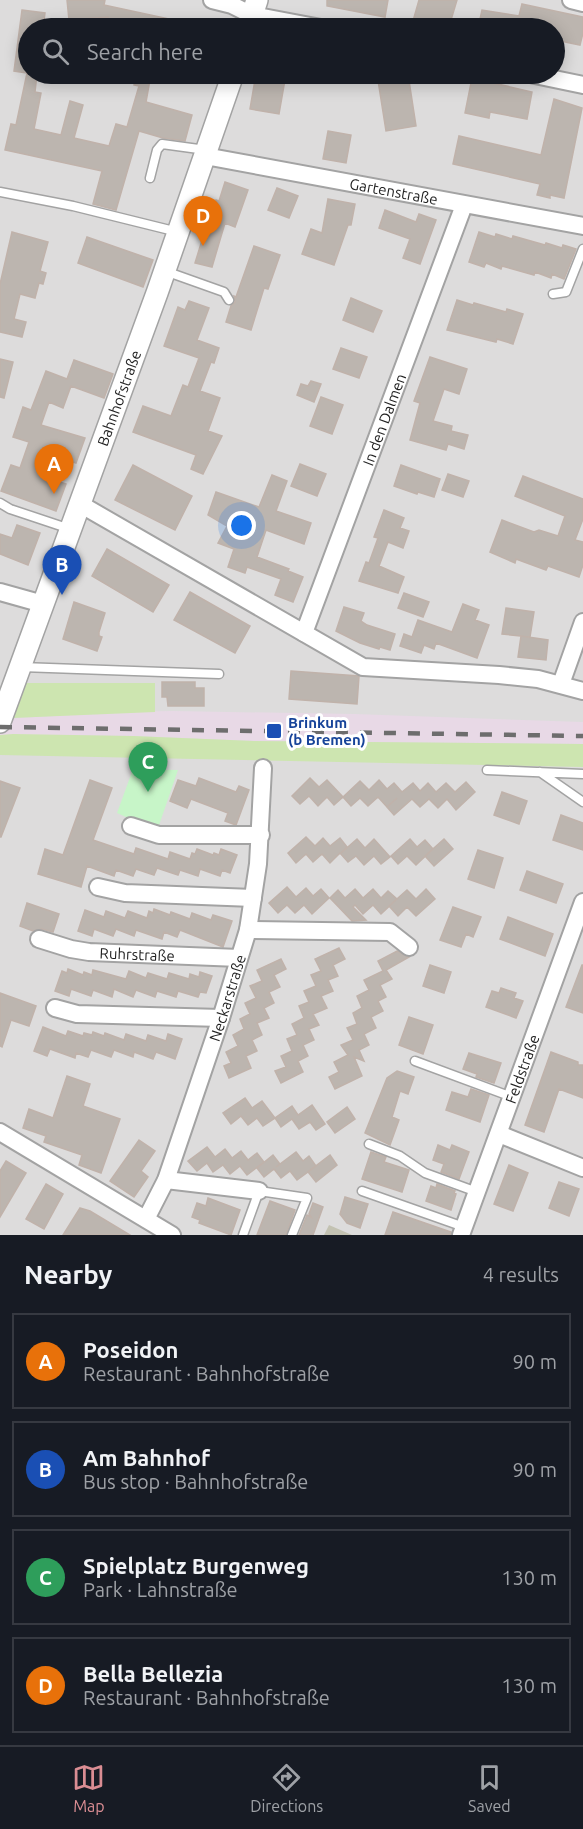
<!DOCTYPE html>
<html lang="en">
<head>
<meta charset="utf-8">
<style>
	:root { --surface:#171b24; --page:#242831; --text:#f1f3f6; --muted:#9ea1a6; --line:#363941; --accent:#da8d93 }
	body { margin:0; font-family:Ubuntu,sans-serif; background:var(--page); color:var(--text) }
	.you { position:absolute; left:242px; top:526px; width:21px; height:21px; margin:-15px; border:4px solid #fff; border-radius:50%; background:#1a73e8; box-shadow:0 0 0 9px #1a73e833 }
	.badge { display:grid; place-items:center; width:39px; height:39px; border-radius:50%; background:var(--accent); color:#fff; font-size:20px; font-weight:700 }
	.pin { position:absolute; translate:-50% -50px; filter:drop-shadow(0 2px 3px #0008) }
	.pin::after { content:''; position:absolute; top:32px; width:21px; height:18px; background:inherit; clip-path:polygon(0 0,100% 0,50% 100%) }
	.list { margin:0; padding:0; list-style:none }
	h2 { display:flex; justify-content:space-between; align-items:center; height:78px; margin:0; padding:0 24px; font-size:26px }
	h2 small { font-size:20px; font-weight:400; color:var(--muted) }
	.list li { display:grid; grid-template-columns:39px 1fr auto; gap:18px; align-items:center; box-sizing:border-box; height:96px; margin:0 12px 12px; padding:0 12px; border:2px solid var(--line); border-radius:0px }
	.list b { display:block; font-size:22px; white-space:nowrap }
	.list p { margin:0; font-size:20px; white-space:nowrap; color:var(--muted) }
	.list em { font-size:20px; font-style:normal; color:var(--muted) }
	.icon { flex:none; width:33px; height:33px; fill:none; stroke:currentColor; stroke-width:2; stroke-linecap:round; stroke-linejoin:round }
	.map { position:relative; flex:none; width:583px; height:1235px; overflow:hidden }
	.search { position:absolute; background:var(--surface); box-shadow:0 3px 15px #0003; left:18px; right:18px; top:18px; height:66px; display:flex; align-items:center; gap:15px; box-sizing:border-box; padding:0 21px; border-radius:33px; color:var(--muted); font-size:22px }
	.sheet { height:510px; background:var(--surface) }
	nav { display:flex; justify-content:space-around; align-items:center; box-sizing:border-box; height:84px; border-top:2px solid var(--line); background:var(--surface); font-size:16px; color:var(--muted) }
	nav a { display:grid; justify-items:center; gap:3px }
	nav .on { color:var(--accent) }
	.map>svg:first-child { display:block }
</style>
</head>
<body>
<div class="map">
<svg width="583" height="1235" viewBox="0 0 583 1235">
	<rect width="100%" height="100%" fill="#efece6"/>
	<path fill="#dddcdc" fill-rule="evenodd" d="M0,0H583V1235H0ZM28,28H554V74H28Z"/>
	<path fill="#e8d9e6" d="M172,711L354,714L583,722V744L254,741L133,736L0,735V719L124,712Z"/>
	<path fill="#c3c2b2" d="M329,1225L352,1235H324Z"/>
	<path fill="#cde5b0" d="M25,683H155V712L12,718Z
		M13,734L133,736L254,741L583,744V767L0,755V735Z"/>
	<path fill="#c7f5c8" d="M133,769L178,770L157,831L117,813Z"/>
	<path fill="#bcb5af" stroke="#c0b2aa" stroke-width="1.5" d="M67,0H105L104,5L188,23V28H105L108,17L69,20Z
		M327,0H388L385,17L327,6Z
		M419,0H457L451,20L449,19L446,28H411Z
		M522,4L583,17V33L580,45L555,40V28H478L482,10L519,16Z
		M22,10L45,13L43,28H28V74H37L35,92L41,93L34,129L61,135L70,101L83,105L74,138L109,146L116,124L127,127L139,86L134,85L137,74H151L146,102L192,115L185,141L163,138L139,131L116,210L93,204L102,171L5,150L11,124L16,125L27,73L14,71Z
		M256,74H286L279,114L250,109Z
		M377,74H408L416,126L386,131Z
		M472,78L532,92L527,119L490,112L489,118L465,113Z
		M554,99L582,108L564,198L550,195V198L537,195L540,184L453,164L459,136L541,155Z
		M328,131L351,135L346,163L323,159Z
		M225,182L248,190L235,227L225,223L212,267L195,263L203,237L206,238L215,213L211,212L216,200L219,201Z
		M277,188L298,196L289,218L268,210Z
		M328,199L355,204L351,225H348L334,265L302,254L311,229L322,233Z
		M385,210L416,222L419,214L436,220L420,264L403,258L410,239L379,228Z
		M12,232L48,242L40,271L46,273L43,284L39,283L35,298L20,294L14,319L26,322L22,337L0,332V284Z
		M479,232L495,237L496,234L512,239L513,236L545,245L546,243L562,248L563,245L576,249L564,279L552,274L551,278L535,272L534,275L502,266L501,269L486,263L484,267L469,262Z
		M87,237L153,260L143,287L78,263Z
		M254,246L280,255L268,289L264,288L251,330L226,322L231,306L235,302L234,296L236,297Z
		M351,298L382,311L373,332L343,320Z
		M457,300L473,305L474,303L506,312L507,309L523,314L513,344L497,339L496,342L447,330Z
		M189,301L209,308L197,340L219,348L214,363L211,362L200,391L220,398L208,431L222,436L203,474L191,469L196,455L133,432L143,406L171,416L183,385L188,387L199,358L164,346L178,307L185,310Z
		M341,348L367,357L359,378L333,369Z
		M430,357L467,369L459,394L444,389L433,421L452,426L451,431L468,435L464,449L448,444L446,450L410,440L420,403L414,401Z
		M0,359L13,362L4,398L0,397Z
		M74,360L113,374L104,398L71,386L63,408L49,402L41,425L85,438L76,463L49,454L41,476L66,484L56,511L1,491L11,465L20,468L29,442L13,437L23,407L31,410L46,371L67,379Z
		M311,381L321,384L314,402L297,395L301,384L308,386Z
		M321,397L343,405L332,434L310,426Z
		M300,464L326,474L317,496L291,486Z
		M133,465L192,496L175,530L115,500Z
		M401,465L440,479L434,497L418,492L417,494L394,486Z
		M448,474L469,481L463,497L442,490Z
		M272,475L287,481L276,511L311,523L304,544L266,530L257,557L289,569L288,571L303,577L293,602L275,595L281,579L247,567L245,573L228,567L234,549L218,543L227,526L208,515L216,492L259,507Z
		M523,476L583,499V519L575,540L583,542V565L579,577L548,566L546,570L516,559L515,563L490,552L502,520L534,532L539,530L558,536L565,516L515,496Z
		M384,510L404,518L400,528L409,531L403,548L388,542L379,566L404,577L398,593L359,581L366,562L369,563L378,538L374,537Z
		M17,525L40,533L28,565L0,554V534L12,538Z
		M107,549L169,585L153,612L92,576Z
		M190,592L250,626L235,653L174,620Z
		M404,593L429,602L423,617L398,608Z
		M74,602L105,613L99,632V636L102,637L97,651L63,639Z
		M463,604L479,610L475,620L489,625L477,658L436,643L434,649L424,645L421,653L400,646L404,634L412,637L418,620L452,632Z
		M344,607L364,613L361,621L367,625L395,634L390,650L380,647L379,649L360,643L336,631Z
		M506,608L534,612L530,637L502,634Z
		M521,636L548,640L546,660L518,657Z
		M291,671L359,676L357,704L289,699Z
		M162,682H195V688H204V706H168L167,697H162Z
		M199,778L236,792L239,786L249,790L236,825L225,821L228,813L191,799L187,808L170,801L178,780L196,786Z
		M310,778L319,787L327,780L343,797L334,805L327,797L318,806L309,796L300,804L292,796Z
		M90,780L112,788L93,840L134,854L136,848L168,859L170,852L190,859L192,853L195,854L197,849L213,855L214,853L219,855L221,849L237,855L230,873L222,870L220,876L200,869L198,876L180,870L178,875L157,868L154,875L136,869L133,876L116,870L114,876L87,866L81,887L38,874L45,849L63,855Z
		M379,780L387,789L394,783L402,792L413,783L420,791L428,783L436,792L446,783L455,792L466,782L475,792L456,810L447,799L438,808L429,799L420,807L412,799L394,815L387,807L397,798L387,807L378,797L368,806L360,798L351,806L343,797L360,781L369,790Z
		M0,781L20,788L1,837H0Z
		M502,792L527,801L519,824L494,815Z
		M561,815L583,823V850L553,840Z
		M306,837L315,846L323,838L330,846L340,838L347,847L341,853L357,839L365,848L374,839L390,857L381,864L374,856L364,865L356,856L348,862L340,853L330,863L322,854L313,862L306,854L296,863L288,853Z
		M410,839L417,847L425,840L433,849L416,865L407,856L398,864L391,856Z
		M444,839L453,849L434,866L425,856Z
		M478,850L503,858L494,888L468,879Z
		M527,871L563,884L556,903L520,890Z
		M287,887L296,897L306,888L313,896L321,889L329,898L312,914L304,905L295,913L287,905L278,913L269,903Z
		M355,889L363,898L373,889L381,898L388,891L397,899L381,914L373,905L363,914L355,905L353,907L366,920L352,921L330,898L338,890L345,898Z
		M426,889L435,899L416,916L407,907L398,916L389,906L407,890L416,899Z
		M27,903L59,914L53,932L42,929L33,931L20,926Z
		M453,907L481,917L473,937L466,934L461,947L440,940Z
		M154,909L170,915L171,912L190,919L192,913L211,920L213,915L232,921L223,947L180,930L177,937L164,932L162,939L136,930L134,936L116,929L113,936L94,929L92,936L78,931L85,910L104,917L106,911L125,918L128,911L147,918L149,911L153,913Z
		M508,917L553,934L545,956L500,939Z
		M339,948L345,959L333,965L338,976L328,980L333,991L321,996L327,1008L313,1014L319,1025L309,1029L314,1040L303,1045L308,1056L298,1061L303,1072L281,1083L275,1071L286,1067L281,1056L292,1051L287,1039L297,1035L292,1024L304,1018L299,1006L309,1002L304,991L316,986L311,975L321,971L315,959Z
		M397,951L409,957L386,970L392,979L380,985L386,997L378,1001L383,1011L371,1017L376,1028L364,1034L369,1045L359,1050L364,1061L354,1057L362,1076L335,1089L329,1077L339,1072L334,1062L348,1055L341,1045L353,1040L347,1028L357,1024L353,1013L362,1008L357,996L369,990L364,980L383,971L378,961Z
		M281,959L286,969L274,975L280,987L269,992L274,1003L264,1008L269,1018L257,1023L262,1035L252,1040L257,1051L246,1056L251,1068L229,1078L224,1066L231,1063L226,1052L238,1046L233,1035L244,1029L240,1019L250,1014L245,1003L256,998L250,986L262,981L257,970Z
		M430,965L451,972L444,993L423,986Z
		M582,965H583V1013L566,1007Z
		M68,969L83,975L84,972L92,975L93,970L126,979L129,971L146,978L148,973L167,979L169,973L189,979L190,974L199,977L200,972L212,976L206,993L200,992L198,997L178,991L176,997L157,991L155,997L136,990L133,997L114,989L112,997L93,990L91,996L71,989L69,996L55,991L62,971L67,973Z
		M501,988L516,993L514,998L523,1001L516,1018L486,1007L492,991L499,993Z
		M0,993L36,1006L29,1026L11,1020L2,1047L0,1046Z
		M409,1017L433,1025L423,1054L399,1045Z
		M43,1027L66,1036L68,1031L83,1036L84,1033L92,1035L93,1032L104,1036L105,1033L124,1040L126,1034L146,1041L148,1035L166,1041L168,1034L182,1039L175,1059L156,1052L153,1059L134,1052L133,1057L114,1050L111,1057L91,1050L88,1057L76,1053L75,1058L50,1049L47,1056L34,1051Z
		M551,1052L578,1062V1065H583V1098L559,1089L544,1132L525,1125Z
		M469,1053L501,1063L494,1083L476,1077L477,1074L463,1069Z
		M397,1071L414,1077L408,1094L400,1091L392,1117L399,1120L390,1145L365,1133L387,1078Z
		M67,1076L90,1084L83,1106L120,1119L101,1173L79,1165L82,1155L44,1142L46,1136L23,1128L29,1109L53,1118Z
		M471,1089L489,1095L480,1122L446,1110L452,1092L468,1097Z
		M245,1098L252,1108L262,1101L275,1118L263,1126L257,1118L248,1125L241,1116L231,1124L223,1113Z
		M312,1105L325,1124L316,1130L310,1122L299,1129L292,1119L281,1127L275,1118L292,1106L298,1115Z
		M347,1107L355,1119L335,1133L327,1122Z
		M139,1140L155,1151L141,1171L148,1177L134,1197L110,1181Z
		M438,1145L450,1150L452,1145L469,1152L459,1179L441,1172L444,1164L433,1160Z
		M207,1147L215,1157L225,1149L232,1158L241,1151L248,1160L257,1153L264,1162L247,1175L240,1166L230,1174L223,1165L213,1172L207,1163L197,1171L188,1161Z
		M296,1152L303,1161L309,1156L316,1166L297,1180L290,1171L281,1178L274,1169L264,1177L257,1168L273,1155L280,1164L276,1167Z
		M371,1152L386,1157L384,1162L409,1170L402,1192L362,1179Z
		M330,1155L337,1165L316,1182L308,1172Z
		M6,1161L26,1173L0,1217V1171Z
		M509,1165L528,1173L513,1211L494,1204Z
		M559,1182L579,1189L569,1216L549,1208Z
		M46,1184L63,1194L44,1229L26,1219Z
		M437,1184L455,1191L454,1193L456,1194L451,1210L426,1201L431,1186L436,1188Z
		M345,1197L368,1204L360,1228L347,1223L340,1214Z
		M208,1198L240,1210L231,1235L199,1223L200,1220L192,1217L197,1203L206,1206Z
		M270,1201L295,1210L286,1235H257Z
		M313,1203L323,1207L313,1235H299L307,1215L311,1217L309,1214Z
		M80,1208L90,1211L130,1235H63Z
		M393,1212L451,1232V1235H385Z"/>
	<g fill="none" stroke-linecap="round" stroke-linejoin="round">
		<defs>
			<path id="service" d="M150,178L157,150L162,144L206,150
				M0,192L73,206L178,232
				M165,271L224,292L229,300
				M553,294L566,292L583,249
				M0,503L10,509L70,529
				M21,667L219,674
				M487,770L583,774
				M540,772L583,802
				M415,1061L512,1097
				M369,1144L400,1156L425,1173L477,1192
				M362,1191L464,1227
				M243,1235L259,1191L307,1198L292,1235"/>
			<g id="minor">
				<path d="M212,0L232,5L252,15L321,28"/>
				<path d="M571,0L583,3"/>
				<path d="M530,74L583,85"/>
				<path id="s1" d="M205,156L583,226"/>
				<path d="M80,504L363,667L499,675L538,679L583,691"/>
				<path d="M0,592L43,604"/>
				<path id="s2" d="M304,633L464,205"/>
				<path d="M561,684L583,622"/>
				<path d="M131,826L159,835H261"/>
				<path d="M98,887L125,893L253,898"/>
				<path d="M248,930L390,932L409,947"/>
				<path id="s3" d="M39,939L71,949L89,952L239,958"/>
				<path d="M55,1008L77,1014L221,1018"/>
				<path d="M0,1132L172,1235"/>
				<path d="M499,1134L583,1168"/>
				<path d="M166,1180L259,1191"/>
				<path id="s4" d="M146,1219L166,1180L221,1018L248,930L258,864L263,768"/>
				<path id="s5" d="M461,1235L583,902"/>
			</g>
			<g id="tertiary">
				<path d="M248,28L257,0"/>
				<path id="s6" d="M0,722L157,293L233,74"/>
			</g>
		</defs>
		<use href="#service" stroke="#a3a3a3" stroke-width="11"/>
		<use href="#minor" stroke="#a3a3a3" stroke-width="20"/>
		<use href="#tertiary" stroke="#a3a3a3" stroke-width="24"/>
		<use href="#service" stroke="#fff" stroke-width="8"/>
		<use href="#minor" stroke="#fff" stroke-width="16"/>
		<use href="#tertiary" stroke="#fff" stroke-width="21"/>
		<path stroke="#6d6d6d" stroke-width="4.5" stroke-dasharray="12 12" stroke-linecap="butt" d="M0,727L583,736"/>
	</g>
	<rect fill="#1a4fb4" stroke="#fff" stroke-width="2" x="266" y="723" width="16" height="16" rx="3"/>
	<g text-anchor="middle" dominant-baseline="central" stroke-width="6" stroke-linejoin="round" paint-order="stroke">
		<g font-size="15" fill="#1f1f1f" stroke="#fff">
			<text stroke="none"><textPath href="#s1" startOffset="192">Gartenstraße</textPath></text>
			<text stroke="none"><textPath href="#s6" startOffset="345">Bahnhofstraße</textPath></text>
			<text stroke="none"><textPath href="#s2" startOffset="228">In den Dalmen</textPath></text>
			<text stroke="none"><textPath href="#s3" startOffset="100">Ruhrstraße</textPath></text>
			<text stroke="none"><textPath href="#s4" startOffset="236">Neckarstraße</textPath></text>
			<text stroke="none"><textPath href="#s5" startOffset="177">Feldstraße</textPath></text>
		</g>
		<g font-size="15" font-weight="bold" fill="#164399" stroke="#fff" text-anchor="start">
			<text x="288" y="722">Brinkum<tspan x="288" dy="17">(b Bremen)</tspan></text>
		</g>
	</g>
</svg>
<div class="you"></div>
<div class="pin badge" style="left:54px;top:494px;background:#e8710a">A</div>
<div class="pin badge" style="left:62px;top:595px;background:#1a4fb4">B</div>
<div class="pin badge" style="left:148px;top:792px;background:#2e9e5b">C</div>
<div class="pin badge" style="left:203px;top:246px;background:#e8710a">D</div>
<div class="search"><svg class="icon" aria-label="search" viewBox="0 0 24 24"><circle cx="10" cy="10" r="6"/><path d="M15 15l6 6"/></svg>Search here</div>
</div>
<section class="sheet">
<h2>Nearby<small>4 results</small></h2>
<ul class="list">
<li><span class="badge" style="background:#e8710a">A</span><div><b>Poseidon</b><p>Restaurant · Bahnhofstraße</p></div><em>90 m</em></li>
<li><span class="badge" style="background:#1a4fb4">B</span><div><b>Am Bahnhof</b><p>Bus stop · Bahnhofstraße</p></div><em>90 m</em></li>
<li><span class="badge" style="background:#2e9e5b">C</span><div><b>Spielplatz Burgenweg</b><p>Park · Lahnstraße</p></div><em>130 m</em></li>
<li><span class="badge" style="background:#e8710a">D</span><div><b>Bella Bellezia</b><p>Restaurant · Bahnhofstraße</p></div><em>130 m</em></li>
</ul>
</section>
<nav>
<a class="on"><svg class="icon" aria-label="map" viewBox="0 0 24 24"><path d="M3 6l6-2 6 2 6-2v14l-6 2-6-2-6 2zM9 4v14M15 6v14"/></svg>Map</a>
<a><svg class="icon" aria-label="directions" viewBox="0 0 24 24"><path d="M12 3l9 9-9 9-9-9zM9 14v-3h6M13 9l2 2-2 2"/></svg>Directions</a>
<a><svg class="icon" aria-label="saved" viewBox="0 0 24 24"><path d="M7 4h10v16l-5-4-5 4z"/></svg>Saved</a>
</nav>
</body>
</html>
